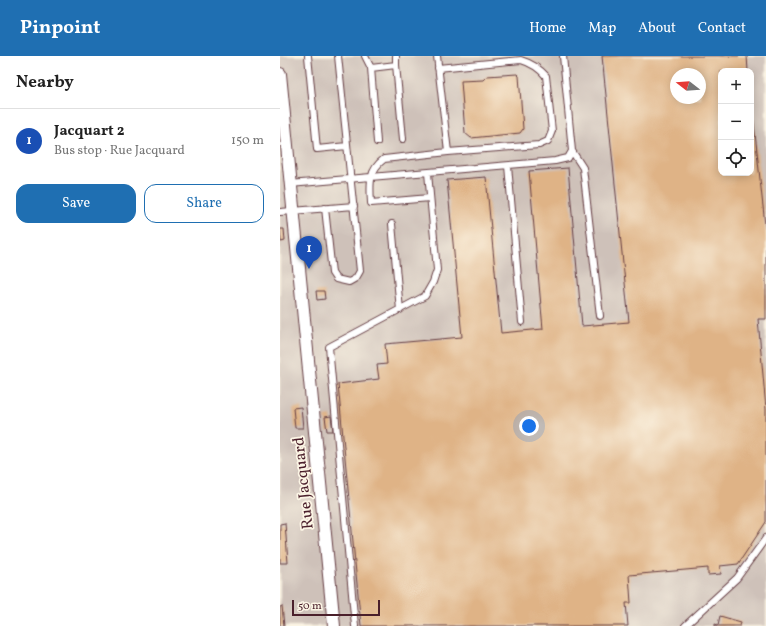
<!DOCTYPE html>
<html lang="en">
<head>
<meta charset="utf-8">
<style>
	:root { --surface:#fff; --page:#f6f6f6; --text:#222; --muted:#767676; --line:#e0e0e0; --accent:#1f6fb2 }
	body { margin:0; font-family:Vollkorn,serif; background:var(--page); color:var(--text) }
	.controls { position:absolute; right:12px; top:12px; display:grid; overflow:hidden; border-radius:8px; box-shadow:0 2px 10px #0003 }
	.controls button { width:36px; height:36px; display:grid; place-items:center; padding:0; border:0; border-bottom:1px solid var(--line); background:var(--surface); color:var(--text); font:20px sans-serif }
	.compass { position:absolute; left:390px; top:12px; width:36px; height:36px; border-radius:50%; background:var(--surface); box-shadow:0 2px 10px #0003; rotate:287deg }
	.scale { position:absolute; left:12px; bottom:10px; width:88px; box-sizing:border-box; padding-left:4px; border:2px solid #4a1f2b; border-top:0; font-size:11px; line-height:14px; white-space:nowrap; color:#4a1f2b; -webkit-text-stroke:3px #fcf5e5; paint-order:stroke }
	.you { position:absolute; left:249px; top:370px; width:14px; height:14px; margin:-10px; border:3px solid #fff; border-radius:50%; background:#1a73e8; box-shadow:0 0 0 6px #1a73e833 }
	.badge { display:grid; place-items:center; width:26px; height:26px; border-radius:50%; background:var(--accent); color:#fff; font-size:13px; font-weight:700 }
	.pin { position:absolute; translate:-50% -33px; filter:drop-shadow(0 1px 2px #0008) }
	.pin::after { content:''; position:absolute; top:21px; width:14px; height:12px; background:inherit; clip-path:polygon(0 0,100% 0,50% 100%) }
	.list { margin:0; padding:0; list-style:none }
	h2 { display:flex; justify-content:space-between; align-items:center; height:52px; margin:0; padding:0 16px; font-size:17px }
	h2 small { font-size:13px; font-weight:400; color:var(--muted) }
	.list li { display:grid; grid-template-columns:26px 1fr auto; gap:12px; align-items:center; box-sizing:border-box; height:64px; padding:0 16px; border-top:1px solid var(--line) }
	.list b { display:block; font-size:15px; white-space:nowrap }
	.list p { margin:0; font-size:13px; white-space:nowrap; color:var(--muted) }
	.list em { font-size:13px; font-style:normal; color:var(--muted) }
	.actions { display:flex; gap:8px; padding:12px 16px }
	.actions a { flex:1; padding:9px 0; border:1px solid var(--accent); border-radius:12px; text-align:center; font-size:14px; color:var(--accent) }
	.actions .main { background:var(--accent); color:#fff }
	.icon { flex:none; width:22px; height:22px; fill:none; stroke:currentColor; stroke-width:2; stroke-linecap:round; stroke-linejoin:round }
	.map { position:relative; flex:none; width:486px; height:570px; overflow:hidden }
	header { display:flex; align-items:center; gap:24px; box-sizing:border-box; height:56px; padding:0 20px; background:var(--accent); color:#fff }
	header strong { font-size:19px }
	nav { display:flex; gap:22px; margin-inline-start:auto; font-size:14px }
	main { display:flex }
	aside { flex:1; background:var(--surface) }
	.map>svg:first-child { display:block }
</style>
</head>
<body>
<header>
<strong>Pinpoint</strong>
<nav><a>Home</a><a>Map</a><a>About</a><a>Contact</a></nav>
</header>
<main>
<aside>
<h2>Nearby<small></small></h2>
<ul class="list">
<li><span class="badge" style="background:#1a4fb4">1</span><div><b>Jacquart 2</b><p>Bus stop · Rue Jacquard</p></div><em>150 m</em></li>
</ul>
<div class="actions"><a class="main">Save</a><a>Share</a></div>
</aside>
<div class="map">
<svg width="486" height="570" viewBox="0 0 486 570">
	<rect width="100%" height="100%" fill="#fcf5e5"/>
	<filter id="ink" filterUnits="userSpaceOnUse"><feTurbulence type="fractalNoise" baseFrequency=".025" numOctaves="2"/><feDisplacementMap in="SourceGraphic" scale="8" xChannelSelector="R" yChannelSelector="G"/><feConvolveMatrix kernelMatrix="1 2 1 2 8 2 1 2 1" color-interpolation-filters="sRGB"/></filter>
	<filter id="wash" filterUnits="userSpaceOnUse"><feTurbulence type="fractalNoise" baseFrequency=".012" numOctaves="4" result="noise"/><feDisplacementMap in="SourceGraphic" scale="16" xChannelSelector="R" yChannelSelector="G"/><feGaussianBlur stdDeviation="0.9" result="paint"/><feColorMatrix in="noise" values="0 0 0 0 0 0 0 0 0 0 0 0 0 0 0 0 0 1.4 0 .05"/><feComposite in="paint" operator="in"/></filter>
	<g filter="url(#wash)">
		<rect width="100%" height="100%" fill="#f5dfc2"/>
		<path fill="#cec1b9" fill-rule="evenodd" d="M0,0H486V570H0ZM441,15H471V117H441ZM396,18H420V42H396Z"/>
		<g id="blocks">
			<path fill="#dfb386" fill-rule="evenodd" d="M322,0H467L468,15H441V117H471L472,50L486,178V263H478L486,353V466L458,508L440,510L441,518L428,519V512L349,519L351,547H346L348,570H81L58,328L99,323L97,309L107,308L105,288L182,281L167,124L206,121L221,277L263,273L249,115L288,112L302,270L349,266ZM396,18H420V42H396Z
				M237,18L239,20L243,73L240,77L191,82L185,77L181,25L203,24L207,20Z
				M0,173H4L5,185L1,186Z
				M36,235H44L45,243L37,244Z
				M21,351L23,372H15L13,352Z
				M51,360L53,375H47L45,361Z
				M5,467L8,507H0V468Z
				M2,550L4,570H0V551Z
				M440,560L461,566L460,570H435V568L438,569Z"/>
		</g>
	</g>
	<g filter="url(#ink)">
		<use href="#blocks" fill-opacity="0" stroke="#643c42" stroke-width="1"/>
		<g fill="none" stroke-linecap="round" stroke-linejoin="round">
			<defs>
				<path id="lane" d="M28,0L37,93L67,90
					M85,0L91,12L97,86
					M116,0V9
					M91,12L116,9L123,83
					M158,12L241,4C251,7 259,12 266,20L272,75L268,85L259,89L168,96
					M292,95L303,112L320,260
					M228,110L242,266
					M10,128L275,105L288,102L292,95L283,0
					M150,142L91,147C90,129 88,115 104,103L168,96L157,0
					M45,152L52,217L56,223L69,226L76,222L80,215L58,0
					M0,156L74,150
					M112,168L120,254
					M75,570L49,291L145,240L153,226L157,214L148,117
					M405,570L457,522L486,482"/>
				<path id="street" d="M0,18L54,570"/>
			</defs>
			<use href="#lane" stroke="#643c42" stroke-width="8"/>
			<use href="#street" stroke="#643c42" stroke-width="14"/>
			<use href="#lane" stroke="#fff" stroke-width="6"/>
			<use href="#street" stroke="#fff" stroke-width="12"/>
		</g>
	</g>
	<g text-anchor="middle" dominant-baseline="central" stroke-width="3.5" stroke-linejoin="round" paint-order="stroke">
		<g font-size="16" fill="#4a1f2b" stroke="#fcf5e5">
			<text transform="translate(24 427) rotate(-96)">Rue Jacquard</text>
		</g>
	</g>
</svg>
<div class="controls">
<button>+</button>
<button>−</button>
<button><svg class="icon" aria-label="locate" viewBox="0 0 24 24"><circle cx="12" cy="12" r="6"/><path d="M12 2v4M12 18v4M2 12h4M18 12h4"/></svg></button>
</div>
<svg class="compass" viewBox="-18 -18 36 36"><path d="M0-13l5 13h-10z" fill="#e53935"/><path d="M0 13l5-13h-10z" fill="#767676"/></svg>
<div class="scale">50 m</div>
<div class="you"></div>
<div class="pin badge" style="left:29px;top:213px;background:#1a4fb4">1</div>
</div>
</main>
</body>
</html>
